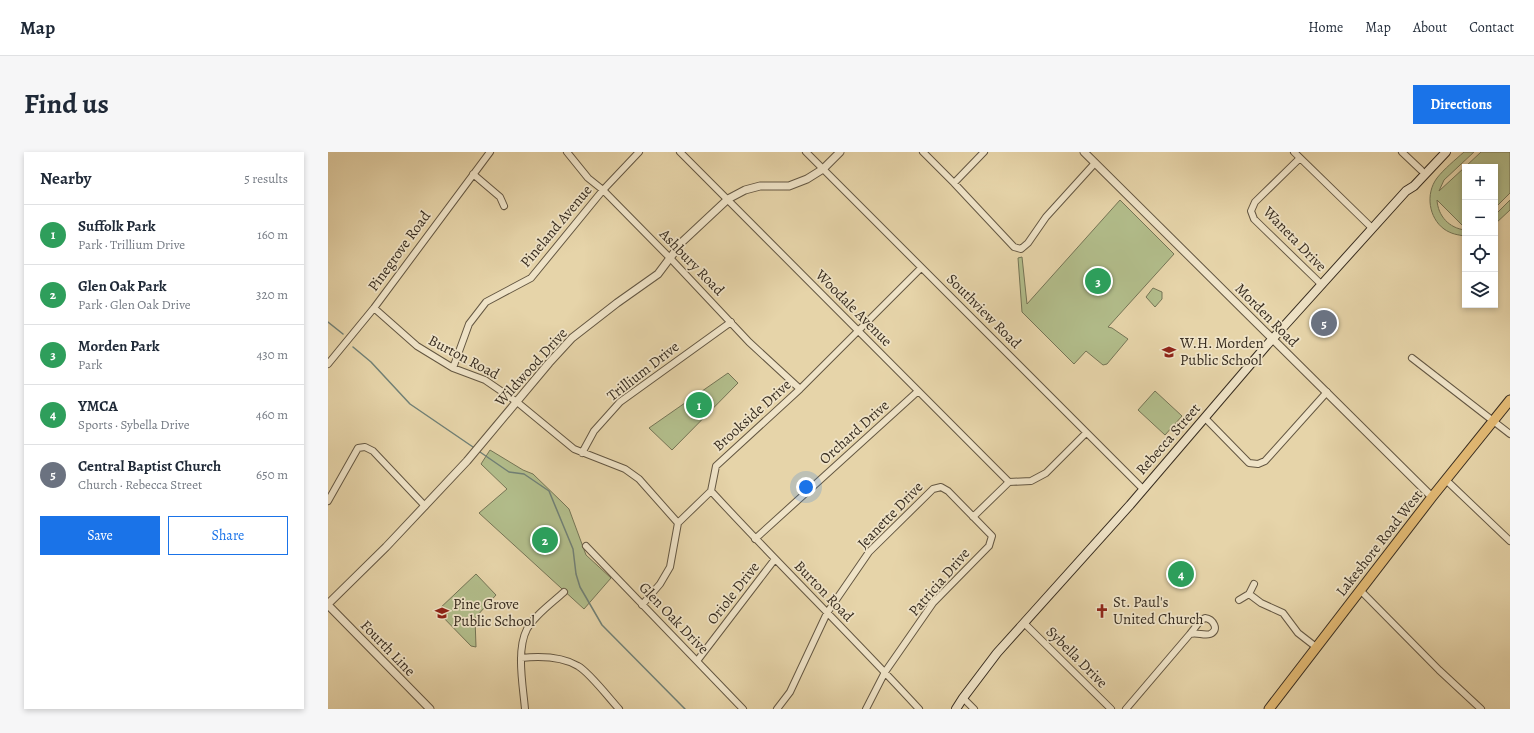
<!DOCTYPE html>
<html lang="en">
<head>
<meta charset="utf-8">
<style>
	:root { --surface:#fff; --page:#f6f6f7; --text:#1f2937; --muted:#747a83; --line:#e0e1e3; --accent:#1a73e8 }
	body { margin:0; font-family:Alegreya,serif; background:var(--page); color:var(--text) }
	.controls { position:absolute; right:12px; top:12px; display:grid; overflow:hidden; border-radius:0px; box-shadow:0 2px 6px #0003 }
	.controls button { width:36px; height:36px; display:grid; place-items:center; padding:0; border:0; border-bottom:1px solid var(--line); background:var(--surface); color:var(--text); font:20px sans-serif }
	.you { position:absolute; left:478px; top:335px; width:14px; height:14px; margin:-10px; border:3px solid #fff; border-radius:50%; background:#1a73e8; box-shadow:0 0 0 6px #1a73e833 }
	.badge { display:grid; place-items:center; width:26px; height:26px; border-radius:50%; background:var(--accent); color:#fff; font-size:13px; font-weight:700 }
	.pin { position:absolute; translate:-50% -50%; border:2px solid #fff; box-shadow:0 1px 4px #0006 }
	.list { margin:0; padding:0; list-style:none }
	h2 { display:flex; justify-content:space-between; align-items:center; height:52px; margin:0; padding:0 16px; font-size:17px }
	h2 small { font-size:13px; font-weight:400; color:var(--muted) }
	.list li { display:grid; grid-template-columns:26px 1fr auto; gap:12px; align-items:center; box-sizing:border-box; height:60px; padding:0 16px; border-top:1px solid var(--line) }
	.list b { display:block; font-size:15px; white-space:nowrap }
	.list p { margin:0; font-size:13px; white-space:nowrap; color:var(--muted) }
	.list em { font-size:13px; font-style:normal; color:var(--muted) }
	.actions { display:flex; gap:8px; padding:12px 16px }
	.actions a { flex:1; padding:9px 0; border:1px solid var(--accent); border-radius:0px; text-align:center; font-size:14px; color:var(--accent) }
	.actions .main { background:var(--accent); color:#fff }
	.icon { flex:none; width:22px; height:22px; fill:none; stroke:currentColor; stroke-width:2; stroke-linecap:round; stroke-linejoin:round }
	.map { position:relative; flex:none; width:1182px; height:557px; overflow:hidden; border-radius:0px }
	header { display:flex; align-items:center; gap:24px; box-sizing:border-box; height:56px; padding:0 20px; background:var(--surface); border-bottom:1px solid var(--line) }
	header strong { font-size:19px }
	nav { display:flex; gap:22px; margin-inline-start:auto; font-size:14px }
	.intro { display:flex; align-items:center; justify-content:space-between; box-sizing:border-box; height:96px; padding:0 24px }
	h1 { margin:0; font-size:28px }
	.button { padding:10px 18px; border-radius:0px; background:var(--accent); color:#fff; font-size:14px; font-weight:700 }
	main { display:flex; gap:24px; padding:0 24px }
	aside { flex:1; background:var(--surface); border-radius:0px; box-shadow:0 2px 6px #0003 }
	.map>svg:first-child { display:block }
</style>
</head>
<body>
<header>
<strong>Map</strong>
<nav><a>Home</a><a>Map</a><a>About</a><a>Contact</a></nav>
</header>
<div class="intro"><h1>Find us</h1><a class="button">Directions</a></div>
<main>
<aside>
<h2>Nearby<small>5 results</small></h2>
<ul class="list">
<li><span class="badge" style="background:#2e9e5b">1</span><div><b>Suffolk Park</b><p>Park · Trillium Drive</p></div><em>160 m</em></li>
<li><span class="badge" style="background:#2e9e5b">2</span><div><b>Glen Oak Park</b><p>Park · Glen Oak Drive</p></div><em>320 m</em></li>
<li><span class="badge" style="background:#2e9e5b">3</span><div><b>Morden Park</b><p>Park</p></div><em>430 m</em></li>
<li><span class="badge" style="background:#2e9e5b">4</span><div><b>YMCA</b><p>Sports · Sybella Drive</p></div><em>460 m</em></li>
<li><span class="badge" style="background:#6b7280">5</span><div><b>Central Baptist Church</b><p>Church · Rebecca Street</p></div><em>650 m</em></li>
</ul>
<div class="actions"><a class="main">Save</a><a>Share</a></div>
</aside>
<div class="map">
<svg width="1182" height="557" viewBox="0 0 1182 557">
	<rect width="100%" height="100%" fill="#e6d4a9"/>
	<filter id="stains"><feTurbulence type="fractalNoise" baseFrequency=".005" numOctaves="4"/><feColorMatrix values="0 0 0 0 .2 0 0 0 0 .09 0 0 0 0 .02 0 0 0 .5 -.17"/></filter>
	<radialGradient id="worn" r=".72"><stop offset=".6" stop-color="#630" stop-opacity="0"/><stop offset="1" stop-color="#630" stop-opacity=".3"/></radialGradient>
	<path fill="#b2bd8b" stroke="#757556" d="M1136,0H1146L1116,28L1111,39L1137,15V76L1109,48C1110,64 1121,76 1137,78V84C1130,83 1123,82 1116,77C1101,66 1097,42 1109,26C1116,17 1127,8 1136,0Z
		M1153,0H1182V41L1167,56V15H1137Z
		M792,48L846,102L780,175L784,176L800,187L779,212L775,213L758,199L746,212L694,160L690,106L694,105L699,152Z
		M1182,48V58L1167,72V63Z
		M825,136L834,140V147L827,155L818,145Z
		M400,221L410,231L344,298L321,276Z
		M827,239L854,264L837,283L810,258Z
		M162,298L195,318L205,322L235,351L241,357L258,403L283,426L256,457L151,361L179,337L153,312Z
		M148,422L168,443L147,466L148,495L143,494L109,459Z"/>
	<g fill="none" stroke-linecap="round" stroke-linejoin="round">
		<path stroke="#718076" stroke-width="1.5" d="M0,170L15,182
			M25,195L43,210L82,252L145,295
			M152,300L181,320L196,322L221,339L245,397L248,422L252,435L274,473L357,557"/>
		<defs>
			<path id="minor" d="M239,0L260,26L275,38L342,106L421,190L472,237
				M352,0L681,330
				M478,0L815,337
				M595,0L626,31L686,95L693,97L700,91L718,65L767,11
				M966,0L1044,76
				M1074,0L1093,18
				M972,6L927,50L923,59L926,67L994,133
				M145,22L172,45L176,54
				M626,31L656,0
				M46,156L89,194L125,216L157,228L189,250L246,297L297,317L311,327L350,371
				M1084,206L1182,282
				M0,212L46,156L162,0
				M125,216L141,172L158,150L203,126L275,38L311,0
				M877,266L921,311L930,312L937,309L999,240
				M254,301L266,279L292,250L403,170
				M1118,328L1182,389
				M383,339C451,413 523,483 591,557
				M0,349L30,296L37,295L45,299L97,354
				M645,365L681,330L703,329L718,321L758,281
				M427,387L589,240
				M258,394L415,557
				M1032,438L1111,518L1153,557
				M921,442L933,451L955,461L970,481L988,495
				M911,448L921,442L926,432
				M314,453L332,432L342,415L350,371L383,339L388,314L472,237L593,116
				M877,466C885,467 892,478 882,482C876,484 869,480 862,482L872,469Z
				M696,471L783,557
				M193,506C212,504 233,504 250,514C261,520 281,546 291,557
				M369,509L447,407
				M635,546L646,557
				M197,557C195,534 188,498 199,477C207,463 224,451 236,440
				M449,557L462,540L499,461L541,400L605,337L613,335L620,339L664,384L661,394L605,451L557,520L538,557
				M798,557L862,482"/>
			<path id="tertiary" d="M756,0L1104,345
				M0,452L58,395L139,309L221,211L244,186L289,151L330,122L354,90L400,47L417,38L432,34H461L479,27L495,17L512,0
				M0,453L102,557"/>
			<path id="secondary" d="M628,557L635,546L669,501L802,353L939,193L1078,39L1086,34L1118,0"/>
			<path id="primary" d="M941,557L1104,345L1182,248"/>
		</defs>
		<use href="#minor" stroke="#645742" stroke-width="8"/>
		<use href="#tertiary" stroke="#645742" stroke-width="9"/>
		<use href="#secondary" stroke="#382d20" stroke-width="10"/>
		<use href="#primary" stroke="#382d20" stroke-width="11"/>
		<use href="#minor" stroke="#efe3c7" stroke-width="6"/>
		<use href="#tertiary" stroke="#efe3c7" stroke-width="7"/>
		<use href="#secondary" stroke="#efe3c7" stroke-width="8"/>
		<use href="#primary" stroke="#e3ba74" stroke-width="9"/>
	</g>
	<defs>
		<symbol id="school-bare" viewBox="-9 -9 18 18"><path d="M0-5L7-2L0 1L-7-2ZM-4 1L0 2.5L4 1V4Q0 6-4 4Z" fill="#8f2418" stroke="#efe3c7" stroke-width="2.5" paint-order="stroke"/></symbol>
		<symbol id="church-bare" viewBox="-9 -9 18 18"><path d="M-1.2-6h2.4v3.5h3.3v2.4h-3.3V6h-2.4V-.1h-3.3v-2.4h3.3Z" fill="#8f2418" stroke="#efe3c7" stroke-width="2.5" paint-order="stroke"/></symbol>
	</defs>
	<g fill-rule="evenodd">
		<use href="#school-bare" x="831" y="190" width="20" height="20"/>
		<use href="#church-bare" x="764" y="449" width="20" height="20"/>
		<use href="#school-bare" x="104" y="451" width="20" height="20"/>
	</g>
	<g text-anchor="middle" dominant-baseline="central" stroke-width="3.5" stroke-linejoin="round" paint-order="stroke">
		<g font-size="15" fill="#382d20" stroke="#efe3c7">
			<text transform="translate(228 74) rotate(-50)">Pineland Avenue</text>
			<text transform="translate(967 87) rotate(46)">Waneta Drive</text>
			<text transform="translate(71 99) rotate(-54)">Pinegrove Road</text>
			<text transform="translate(364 110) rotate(46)">Ashbury Road</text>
			<text transform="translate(526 156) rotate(45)">Woodale Avenue</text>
			<text transform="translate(656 159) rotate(45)">Southview Road</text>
			<text transform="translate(939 163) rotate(45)">Morden Road</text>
			<text transform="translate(136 205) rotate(28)">Burton Road</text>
			<text transform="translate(203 215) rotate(-48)">Wildwood Drive</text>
			<text transform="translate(315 219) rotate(-38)">Trillium Drive</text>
			<text transform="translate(424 263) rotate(-42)">Brookside Drive</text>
			<text transform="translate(526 280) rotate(-42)">Orchard Drive</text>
			<text transform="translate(840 287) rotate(-49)">Rebecca Street</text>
			<text transform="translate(562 363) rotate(-46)">Jeanette Drive</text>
			<text transform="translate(1051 391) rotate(-52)">Lakeshore Road West</text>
			<text transform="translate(611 430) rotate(-49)">Patricia Drive</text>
			<text transform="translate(496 439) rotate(46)">Burton Road</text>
			<text transform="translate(405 441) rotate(-52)">Oriole Drive</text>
			<text transform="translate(346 466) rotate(46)">Glen Oak Drive</text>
			<text transform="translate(60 496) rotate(46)">Fourth Line</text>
			<text transform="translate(749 505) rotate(45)">Sybella Drive</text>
		</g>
		<g font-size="15" fill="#382d20" stroke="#efe3c7" text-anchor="start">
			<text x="852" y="191">W.H. Morden<tspan x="852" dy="17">Public School</tspan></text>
			<text x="785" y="450">St. Paul's<tspan x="785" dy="17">United Church</tspan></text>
			<text x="125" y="452">Pine Grove<tspan x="125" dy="17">Public School</tspan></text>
		</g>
	</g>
	<rect width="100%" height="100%" filter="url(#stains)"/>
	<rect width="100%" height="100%" fill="url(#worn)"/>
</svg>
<div class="controls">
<button>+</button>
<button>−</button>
<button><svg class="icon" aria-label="locate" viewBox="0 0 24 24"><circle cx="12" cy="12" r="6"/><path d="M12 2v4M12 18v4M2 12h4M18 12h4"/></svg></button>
<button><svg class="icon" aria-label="layers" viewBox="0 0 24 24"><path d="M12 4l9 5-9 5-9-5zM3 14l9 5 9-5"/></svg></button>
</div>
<div class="you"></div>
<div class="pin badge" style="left:371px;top:253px;background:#2e9e5b">1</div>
<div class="pin badge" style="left:217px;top:388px;background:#2e9e5b">2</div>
<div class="pin badge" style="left:770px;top:129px;background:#2e9e5b">3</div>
<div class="pin badge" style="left:853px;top:422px;background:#2e9e5b">4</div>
<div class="pin badge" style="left:996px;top:171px;background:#6b7280">5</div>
</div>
</main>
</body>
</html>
